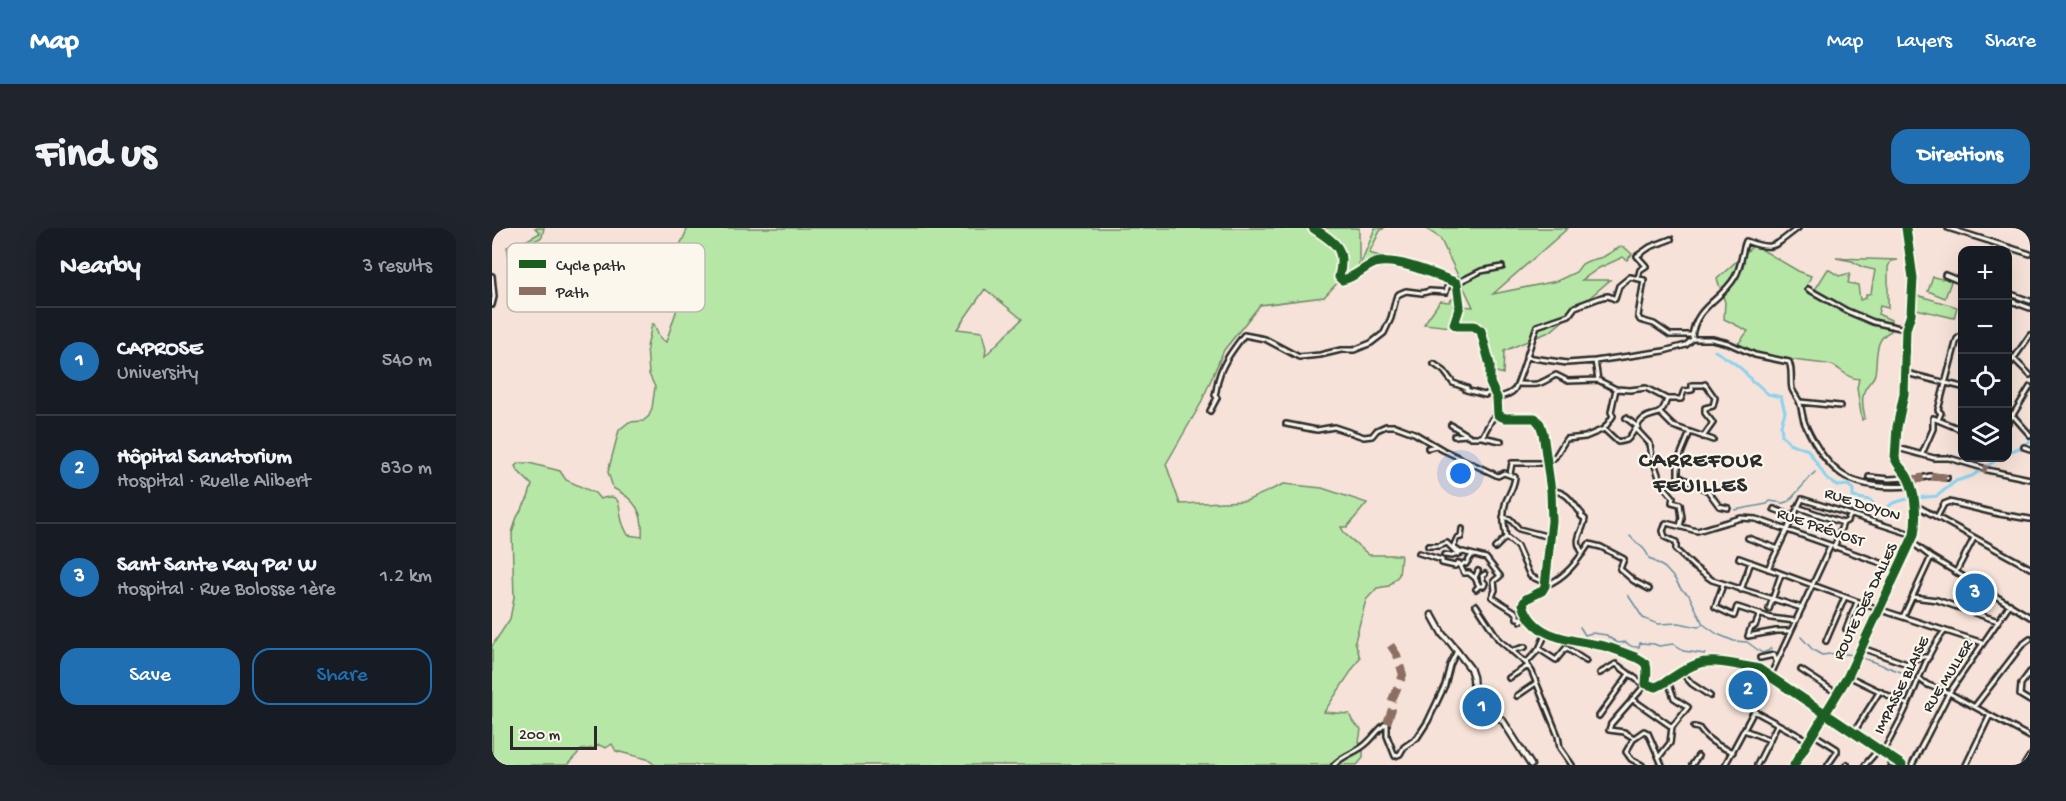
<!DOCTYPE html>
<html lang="en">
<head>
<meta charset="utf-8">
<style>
	:root { --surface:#171b24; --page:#20242c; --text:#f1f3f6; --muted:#9ea1a6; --line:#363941; --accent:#1f6fb2 }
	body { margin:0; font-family:"Gochi Hand",sans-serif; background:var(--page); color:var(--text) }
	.controls { position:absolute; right:18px; top:18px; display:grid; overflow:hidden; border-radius:12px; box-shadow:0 6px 24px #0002 }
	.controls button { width:54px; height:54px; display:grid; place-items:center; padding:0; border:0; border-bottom:2px solid var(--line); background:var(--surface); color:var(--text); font:30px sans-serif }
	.scale { position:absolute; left:18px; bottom:15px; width:87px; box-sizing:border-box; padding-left:6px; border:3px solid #2b2b2b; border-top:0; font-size:16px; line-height:21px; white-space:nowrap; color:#2b2b2b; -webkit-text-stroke:4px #fbf7ec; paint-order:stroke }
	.you { position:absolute; left:969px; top:246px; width:21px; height:21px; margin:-15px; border:4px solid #fff; border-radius:50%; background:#1a73e8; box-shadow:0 0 0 9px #1a73e833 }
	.badge { display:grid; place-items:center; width:39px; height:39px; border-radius:50%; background:var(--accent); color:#fff; font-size:20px; font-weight:700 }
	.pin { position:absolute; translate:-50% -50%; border:3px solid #fff; box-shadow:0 2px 6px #0006 }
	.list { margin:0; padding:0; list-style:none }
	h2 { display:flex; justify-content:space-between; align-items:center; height:78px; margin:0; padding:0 24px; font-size:26px }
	h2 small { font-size:20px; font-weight:400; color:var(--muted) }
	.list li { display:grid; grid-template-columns:39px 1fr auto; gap:18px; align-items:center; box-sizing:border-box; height:108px; padding:0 24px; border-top:2px solid var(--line) }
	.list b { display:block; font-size:22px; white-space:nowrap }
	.list p { margin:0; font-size:20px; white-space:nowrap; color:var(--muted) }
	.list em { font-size:20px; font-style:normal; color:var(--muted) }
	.actions { display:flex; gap:12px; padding:18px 24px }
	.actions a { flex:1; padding:14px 0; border:2px solid var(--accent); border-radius:18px; text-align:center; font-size:21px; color:var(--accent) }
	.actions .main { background:var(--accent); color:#fff }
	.icon { flex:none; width:33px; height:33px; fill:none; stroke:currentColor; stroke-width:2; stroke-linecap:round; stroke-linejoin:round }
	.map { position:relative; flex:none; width:1538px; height:537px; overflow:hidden; border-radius:18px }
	header { display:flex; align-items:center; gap:36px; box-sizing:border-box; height:84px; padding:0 30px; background:var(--accent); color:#fff }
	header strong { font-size:28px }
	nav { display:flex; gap:33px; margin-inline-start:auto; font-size:21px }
	.intro { display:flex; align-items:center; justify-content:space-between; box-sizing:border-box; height:144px; padding:0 36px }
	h1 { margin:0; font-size:42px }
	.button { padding:15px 27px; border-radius:18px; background:var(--accent); color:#fff; font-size:21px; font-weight:700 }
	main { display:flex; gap:36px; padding:0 36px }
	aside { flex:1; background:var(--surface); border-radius:18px; box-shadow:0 6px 24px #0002 }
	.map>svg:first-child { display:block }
</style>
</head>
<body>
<header>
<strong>Map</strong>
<nav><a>Map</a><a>Layers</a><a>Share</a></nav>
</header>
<div class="intro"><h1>Find us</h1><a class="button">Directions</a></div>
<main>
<aside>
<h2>Nearby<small>3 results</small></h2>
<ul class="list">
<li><span class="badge">1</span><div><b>CAPROSE</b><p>University</p></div><em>540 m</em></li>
<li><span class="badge">2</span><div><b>Hôpital Sanatorium</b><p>Hospital · Ruelle Alibert</p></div><em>830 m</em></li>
<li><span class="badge">3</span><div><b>Sant Sante Kay Pa' W</b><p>Hospital · Rue Bolosse 1ère</p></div><em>1.2 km</em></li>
</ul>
<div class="actions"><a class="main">Save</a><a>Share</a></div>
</aside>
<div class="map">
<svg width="1538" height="537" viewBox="0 0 1538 537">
	<rect width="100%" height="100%" fill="#f6e2d8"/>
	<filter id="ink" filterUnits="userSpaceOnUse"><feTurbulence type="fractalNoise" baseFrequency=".0167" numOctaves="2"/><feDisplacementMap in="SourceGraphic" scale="12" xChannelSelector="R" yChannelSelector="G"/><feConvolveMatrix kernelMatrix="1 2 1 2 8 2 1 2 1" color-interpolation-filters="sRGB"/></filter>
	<g filter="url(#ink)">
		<path fill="#f3d3ca" d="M1254,444L1270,450L1259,481L1243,475Z"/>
		<path fill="#b7e7a7" stroke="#718969" stroke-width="1.5" fill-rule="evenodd" d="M43,0H52L50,9L38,15L40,19L28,21L17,29L15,19L28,16L48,5Z
			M196,0H867V40L883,0H892L888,3L877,25L918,37L897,32L882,34L851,49L832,69L768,77L732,122L708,177L674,236L688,276L754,273L792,256L830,260L875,275L855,299H849L853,306L877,327H909L907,347L897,358L885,360L874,372L863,413L868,430L832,484L857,486L861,494L869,501L867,514L871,518V530L865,537H163L155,531L124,523L120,516L114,520L107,517L102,520L89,522L75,537H0V418L18,391L22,370L20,305L25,289L36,270L40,257L25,242L23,238L27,235H37L68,243L74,252L103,265L108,271C131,263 126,279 130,293C131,298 134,303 136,307L150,309C152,284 143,271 121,260L116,244L127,202L137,194L151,193L157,188L160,180L163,159L157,146L155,119L160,96H162L168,110L174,114L186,78L174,58L176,43ZM493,61L530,91L493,128L494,121L490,104L465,101Z
			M933,0H1076L1001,66L1065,53L1084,44L1090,36L1096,33L1111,29L1128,19H1132L1140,26L1135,32L1131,29L1107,40L1090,52H1118L1059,103L1012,123L1011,146L1001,143L996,110L990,97L983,94L979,97L965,95L968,89L969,78L981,79L948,10Z
			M1262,17L1306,43L1319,48L1314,60L1321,65L1336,41L1347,48L1358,45L1356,55L1366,57L1368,72L1374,70V67L1379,65L1383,42L1370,39L1360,33L1344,30L1406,32L1399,33L1396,39V80L1388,78L1386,86L1399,92V103C1381,111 1386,130 1383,146C1382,151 1378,153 1375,158C1368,168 1371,179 1373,190L1370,192L1365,160L1367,151C1354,150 1351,142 1340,137C1308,131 1274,134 1246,116L1256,103L1232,91L1233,74L1225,51Z
			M1452,47L1460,51L1453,70L1436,63L1441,49L1450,51Z
			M965,66L967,78L959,99L932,96L948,73L957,74Z
			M1421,66L1465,79L1462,90L1420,80Z"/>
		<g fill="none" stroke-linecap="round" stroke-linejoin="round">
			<path stroke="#658fa0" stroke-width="1.5" d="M1243,282L1275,276L1278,273L1291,275L1297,273L1323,244
				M1138,308C1145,317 1153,318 1157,330L1173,340L1183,351L1189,361L1197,367L1211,396
				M1136,367L1151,390L1166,396L1187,395L1206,399L1211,396L1225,406L1242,413L1255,414L1270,425L1276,423L1279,420
				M1088,399L1093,407L1100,405L1115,407L1116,409L1126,415L1134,414C1138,419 1141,419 1147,419L1148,415L1162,416L1167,418L1181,416L1191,423L1213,426
				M1309,409L1321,422L1330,427L1346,425L1362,427L1412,445L1432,459L1445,462"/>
			<path stroke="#8cd2ee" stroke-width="3" d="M1223,123C1236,131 1252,139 1260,154L1264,155L1276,166L1289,169L1293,184L1289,197L1290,207L1297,215L1316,222L1335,251L1346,258L1356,257L1361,261V269L1378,272L1386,281L1392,282L1401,275L1415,271L1445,268L1464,253L1480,248L1507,230
				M1516,224L1525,221L1538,213"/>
			<defs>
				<path id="street" d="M821,0C844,15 854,20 847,49
					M1456,0L1538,26
					M1453,47L1470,54
					M0,48L2,69L0,77
					M1146,50L1148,42L1154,38L1145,28L1158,19L1179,11
					M965,55L989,43L1010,39
					M1316,61L1355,83L1381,94L1413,101
					M1516,65L1538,73
					M1516,72L1538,80
					M1200,109C1203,78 1230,72 1243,49C1250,38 1249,25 1254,13C1283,24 1283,17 1306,0
					M1516,125L1538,147
					M1034,129L1075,135L1103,133L1172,123L1194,117L1201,111H1220L1236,115L1263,127L1297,134C1301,143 1298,152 1300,161C1302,166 1305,169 1307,173C1310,180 1310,189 1313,196C1337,249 1361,262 1419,258
					M942,136L952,143L961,155L975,160L974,162L993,167L1001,162
					M1516,139L1538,107
					M1414,145L1470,159
					M1026,156C1050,157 1045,157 1064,147L1076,153L1106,152
					M1005,170C1010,168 1018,167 1022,162C1026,159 1041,108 1045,98L1077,87L1083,79L1110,69L1116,68L1123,71L1127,58L1138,49L1152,52L1146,88L1148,92L1162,96L1178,107H1199
					M1175,171H1189L1192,163L1200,162V157H1211L1213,156L1223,170L1221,178L1213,180V185L1221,195L1211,209
					M1308,174L1348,178
					M1516,182L1538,207
					M718,183L725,170L723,167C725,161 725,154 727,149C731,134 743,119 752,107L773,111L807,129L828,127L849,122H862L879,115L892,105L899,90L904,70L907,66L914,63L930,65L938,63L954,64L957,52
					M1168,185L1181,198L1221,212
					M1134,190L1146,199
					M1446,192L1449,185L1446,182L1465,111L1470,107
					M1516,195L1538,159
					M794,196L825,202L842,199L872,209L880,208L885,202L894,198H903L922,205L951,222L1006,248L1012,245L1023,249C1022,259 1018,264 1014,273C1010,285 1012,297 1014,309L1025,318L1038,348L1053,355
					M959,197L979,209H990L1000,191L1006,187
					M1112,201L1121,188L1119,184L1124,161
					M1144,201L1158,216L1160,229L1169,255L1181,269L1180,274L1188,276L1190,290L1188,298
					M1198,204L1186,233V248L1216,263L1227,278L1236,280
					M962,208L975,207
					M990,209L1009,213
					M1402,219L1442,230H1457L1491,240
					M1532,219L1538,221
					M936,220L944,218
					M1430,226L1441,201V190L1470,202
					M1056,234L1063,229L1074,211L1093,209L1112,201L1126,214L1135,212C1141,206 1144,198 1150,192C1162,182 1168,193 1175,171L1154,160L1138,162L1124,161L1106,152L1103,133
					M1495,242L1538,251
					M1018,246L1020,235H1056
					M1377,249L1397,251L1416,250
					M1417,253L1438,248L1455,250
					M1059,263C1077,263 1080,276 1090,286L1089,288L1093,291C1091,305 1080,311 1091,325
					M1423,277L1538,340
					M1305,279L1351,295
					M1282,281L1301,288
					M1011,289L1018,291L1027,301L1058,309
					M1445,289L1452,276L1457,274L1507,286L1538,291
					M1256,310L1286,321
					M1421,315L1439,329L1538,389
					M936,318H947L955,315L966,326
					M1003,320L1014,309
					M1342,320L1351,295L1355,293L1359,287
					M927,325L950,332V335L963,338L967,335L972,345H977L983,350
					M969,325L961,319L965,310L969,309L970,301
					M952,327L960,328L971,324L994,330L1008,348L1002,353L1003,362L1000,369L1025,385V390H1028L1029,393L1035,388
					M1247,330L1386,381L1491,415
					M970,337L972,335L974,336L980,327
					M1276,341L1310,271L1422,307
					M1464,344L1482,310
					M1231,357L1223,379L1242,388L1245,379L1279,390L1303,393
					M987,358H992L993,355L991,353L990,348L993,346
					M1053,358C1074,349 1084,335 1097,316L1109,319L1132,331L1128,341L1142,353L1157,361
					M984,361L987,358L983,350L986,343
					M1249,362L1259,334
					M1421,369L1445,372L1506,393
					M984,377L1007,412L1034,435L1040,444L1066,508L1068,520L1080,537
					M1310,380L1220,352L1202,339L1184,322V314L1173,309L1171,303L1174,295L1205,303L1249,290L1264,291L1406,341
					M1277,381L1289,346
					M1268,386L1263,398L1259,399L1256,408L1284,403H1298
					M1411,389L1439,329
					M1354,401L1365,374
					M1334,413L1353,369
					M1370,420L1415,436L1431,429H1437
					M1047,421L1064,432L1074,420L1094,433
					M1019,423L1033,419
					M1268,430L1282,427L1284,433
					M1034,435L1047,421L1054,405
					M1309,442L1346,466
					M1189,444L1200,456L1218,468
					M1538,444L1529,456L1528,467L1538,473
					M1108,445L1124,436L1152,457
					M1356,448L1416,477
					M1017,450L1036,438
					M1426,450L1436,457L1457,465L1538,509
					M1154,456L1119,496L1117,502L1132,504L1142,510L1152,503L1156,505L1170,537
					M1025,468L1044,455
					M1140,471L1180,499
					M1483,478L1530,417L1538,411
					M1262,483L1317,513
					M1107,488L1137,446
					M895,495V508L903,528L908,526L912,519L925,510L936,493L953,457L958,437L965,423
					M1202,499L1207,500C1215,512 1227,519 1241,524
					M1252,502L1278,512
					M1362,504L1388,463
					M1321,506L1345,521V524L1336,537
					M1142,510L1134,524L1139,531L1150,537
					M1391,524C1399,509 1408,494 1415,478C1427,454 1434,425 1452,404
					M1167,529L1178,515L1180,499L1196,479L1182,470L1176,453
					M842,537C852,526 865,525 875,515C882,509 888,499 895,495
					M1200,537L1206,528
					M1233,537L1262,483L1338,319
					M1265,537L1285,497
					M1302,537L1356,448L1422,307C1425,290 1424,266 1416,250C1412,242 1405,238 1403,230L1405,199L1412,166L1414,101L1419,86L1421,50L1414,0
					M1354,537L1355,536
					M1373,537L1387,521
					M1399,537L1402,532
					M1420,537L1457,465L1518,376
					M1474,537L1498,487"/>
				<path id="secondary" d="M847,49L852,52C860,48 874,39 882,36C902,28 945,47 965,55L968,78L962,96L965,98H982L989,103L998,137V155L1005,170L1006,187L1013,190H1043L1048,196L1051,205L1059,263L1060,293L1053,358L1050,363L1034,371L1031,376C1041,412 1082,412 1112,418C1123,421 1133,425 1143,429C1147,431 1152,433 1154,437C1156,442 1154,450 1154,456L1164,459C1178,453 1190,441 1205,436C1221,430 1251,438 1267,441L1410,537
					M940,387L951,407L958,414L978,440L981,449L982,463L986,472L1011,493L1039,537
					M1533,537L1538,529"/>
			</defs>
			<use href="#street" stroke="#2b2b2b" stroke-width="8"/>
			<use href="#secondary" stroke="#2b2b2b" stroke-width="9"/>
			<use href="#street" stroke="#fbf7ec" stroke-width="3"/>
			<use href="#secondary" stroke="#fbf7ec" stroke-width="4.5"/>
			<path stroke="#8d6e63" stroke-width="8" stroke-dasharray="15 8" stroke-linecap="butt" d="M1491,240L1495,242
				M1417,253L1438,248L1455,250
				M895,495L900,481L899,474L911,447L905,427L897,415"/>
			<defs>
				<path id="cycleway" d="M821,0C844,15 854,20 847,49L850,52C862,50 872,39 883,35C905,29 944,47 965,55L968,78L962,96L965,98H982L989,103L998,137V155L1005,170L1006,187L1013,190H1043L1048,196L1051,205L1059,263L1060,293L1053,358L1050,363L1034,371L1031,376C1041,412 1082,412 1112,418C1123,421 1133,425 1143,429C1147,431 1152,433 1154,437C1156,442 1154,450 1154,456L1164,459C1178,453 1190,441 1205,436C1221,430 1251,438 1267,441L1410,537
					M1302,537L1356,448L1422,307C1425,290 1424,266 1416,250C1412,242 1405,238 1403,230L1405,199L1412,166L1414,101L1419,86L1421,50L1414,0"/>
			</defs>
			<use href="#cycleway" stroke="#fbf7ec" stroke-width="13"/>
			<use href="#cycleway" stroke="#1b5e20" stroke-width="9"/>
		</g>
	</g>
	<g text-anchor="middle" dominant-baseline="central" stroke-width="4.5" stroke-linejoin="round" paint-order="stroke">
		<g font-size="16" fill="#2b2b2b" stroke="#fbf7ec">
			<text transform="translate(1370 278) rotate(18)">RUE DOYON</text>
			<text transform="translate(1328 301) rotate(19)">RUE PRÉVOST</text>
			<text transform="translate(1375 374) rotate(-64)">ROUTE DES DALLES</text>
			<text transform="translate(1457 449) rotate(-58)">RUE MULLER</text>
			<text transform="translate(1411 458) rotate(-64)">IMPASSE BLAISE</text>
		</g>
		<g font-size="22" font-weight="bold" letter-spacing="1.5" fill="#2b2b2b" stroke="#fbf7ec">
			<text x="1209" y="234">CARREFOUR<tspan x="1209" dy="25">FEUILLES</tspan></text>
		</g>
	</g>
	<rect x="15" y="15" width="198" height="69" rx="9" fill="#fbf7ec" stroke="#bdbab2" stroke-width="1.5"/>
	<rect x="27" y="32" width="27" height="8" fill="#1b5e20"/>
	<rect x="27" y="59" width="27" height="8" fill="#8d6e63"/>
	<g font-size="16" fill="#2b2b2b">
		<text x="64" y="42">Cycle path</text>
		<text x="64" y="69">Path</text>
	</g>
</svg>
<div class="controls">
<button>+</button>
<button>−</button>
<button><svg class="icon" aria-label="locate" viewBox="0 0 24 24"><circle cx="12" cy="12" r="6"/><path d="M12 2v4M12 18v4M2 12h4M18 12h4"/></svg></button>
<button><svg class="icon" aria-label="layers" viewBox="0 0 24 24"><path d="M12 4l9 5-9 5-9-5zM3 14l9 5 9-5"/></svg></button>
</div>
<div class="scale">200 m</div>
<div class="you"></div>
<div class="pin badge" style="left:990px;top:479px">1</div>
<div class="pin badge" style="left:1256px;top:462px">2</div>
<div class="pin badge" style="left:1483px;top:365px">3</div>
</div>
</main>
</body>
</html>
